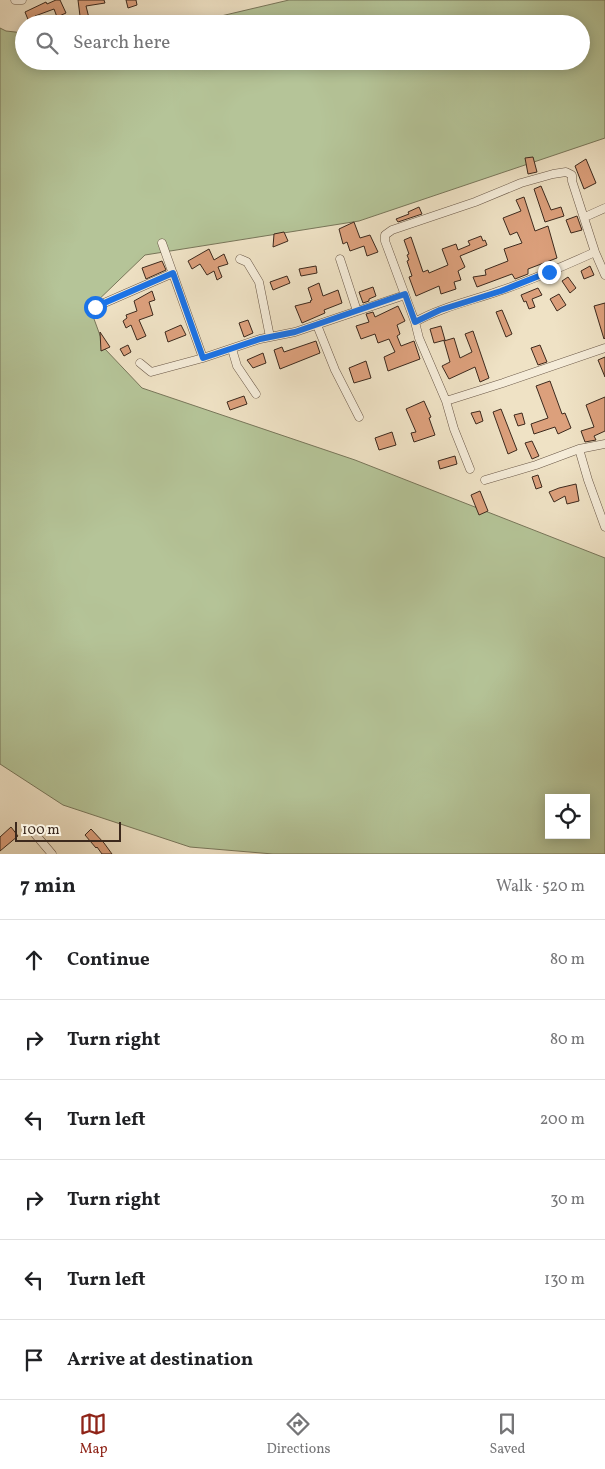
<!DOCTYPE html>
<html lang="en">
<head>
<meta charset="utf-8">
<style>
	:root { --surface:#fff; --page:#f6f6f6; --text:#202124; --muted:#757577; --line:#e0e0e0; --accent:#8f2418 }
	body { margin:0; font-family:Vollkorn,serif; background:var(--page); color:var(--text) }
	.controls { position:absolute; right:15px; bottom:15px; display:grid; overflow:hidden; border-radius:0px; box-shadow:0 2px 12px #0003 }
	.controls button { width:45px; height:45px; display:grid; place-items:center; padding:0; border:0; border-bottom:1px solid var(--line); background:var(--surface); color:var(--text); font:25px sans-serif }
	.scale { position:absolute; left:15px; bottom:12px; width:106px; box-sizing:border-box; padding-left:5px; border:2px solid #3c291d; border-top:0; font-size:14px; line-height:18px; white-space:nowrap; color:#3c291d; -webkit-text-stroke:4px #f5ecd9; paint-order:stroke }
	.stop { position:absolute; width:15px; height:15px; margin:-11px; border:4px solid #1a73e8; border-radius:50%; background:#fff }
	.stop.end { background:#1a73e8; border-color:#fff; box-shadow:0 1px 5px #0008 }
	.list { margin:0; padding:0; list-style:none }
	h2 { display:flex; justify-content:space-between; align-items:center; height:65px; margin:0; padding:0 20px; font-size:21px }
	h2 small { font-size:16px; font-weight:400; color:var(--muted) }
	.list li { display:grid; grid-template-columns:32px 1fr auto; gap:15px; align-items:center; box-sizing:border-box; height:80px; padding:0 20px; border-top:1px solid var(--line) }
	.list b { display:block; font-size:19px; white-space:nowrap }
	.list em { font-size:16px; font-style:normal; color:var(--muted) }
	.icon { flex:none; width:28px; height:28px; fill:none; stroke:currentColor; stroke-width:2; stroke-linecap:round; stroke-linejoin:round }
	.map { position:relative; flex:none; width:605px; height:854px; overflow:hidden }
	.search { position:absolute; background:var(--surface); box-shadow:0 2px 12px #0003; left:15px; right:15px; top:15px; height:55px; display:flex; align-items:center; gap:12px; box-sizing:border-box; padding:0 18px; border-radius:28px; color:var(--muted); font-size:19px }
	.sheet { height:545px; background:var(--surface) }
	nav { display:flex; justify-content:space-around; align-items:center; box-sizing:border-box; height:70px; border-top:1px solid var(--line); background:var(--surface); font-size:14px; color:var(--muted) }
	nav a { display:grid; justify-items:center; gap:2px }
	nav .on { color:var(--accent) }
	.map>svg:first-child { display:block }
</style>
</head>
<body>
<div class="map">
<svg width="605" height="854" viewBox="0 0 605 854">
	<rect width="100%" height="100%" fill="#efe2c5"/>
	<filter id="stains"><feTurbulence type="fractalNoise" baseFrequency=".004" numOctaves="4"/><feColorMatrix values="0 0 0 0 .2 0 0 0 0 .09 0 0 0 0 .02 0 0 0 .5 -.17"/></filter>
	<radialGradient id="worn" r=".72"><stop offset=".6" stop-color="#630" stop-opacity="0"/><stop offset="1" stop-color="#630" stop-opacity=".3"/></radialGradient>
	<path fill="#b5c498" stroke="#78765a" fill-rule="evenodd" d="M289,0H605V138L359,221L145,255L90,308L105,349L142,388L355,460L605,558V854H273L190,847L63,805L0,764V28L6,31L24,33V61H581V24H187ZM549,798H586V835H549Z"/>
	<path fill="#dca07c" stroke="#3c291d" d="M56,0H60L66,13L57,17L54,9L35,16L36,19L29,22L25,12L46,2L47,4Z
		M78,0H104L105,3L86,6L90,22L81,24Z
		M126,0H136L137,5L128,8Z
		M533,157L537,172L528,174L525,158Z
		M586,159L596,183L584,189L575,166Z
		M541,186L551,210L561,207L564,216L545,222L534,189Z
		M524,197L535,231L548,226L557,258L528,269V274L515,279L512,274L477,287L473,277L486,275L485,270L508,261L504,249L522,243L517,232L510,235L503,218L521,211L516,200Z
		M419,207L422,214L398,222L396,219L409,214L408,212Z
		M577,216L582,230L571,233L566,220Z
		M354,222L360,238L370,235L378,252L367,256L364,246L350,251L347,242L343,244L339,229Z
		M284,232L288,241L273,247L274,234Z
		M481,236L483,241L485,240L487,245L460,256L465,267L458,271L461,280L454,282L456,289L441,294L439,286L416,296L409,277L412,276L407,261L409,260L407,255L409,254L404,240L411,237L423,272L428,270L429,273L448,265L442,249L456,244L458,250L470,245L468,241Z
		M209,249L214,260L224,254L228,264L218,267L222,277L217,280L214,271L207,275L200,264L192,269L188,261Z
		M162,261L166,270L146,279L142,268Z
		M316,266L317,273L301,276L299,269Z
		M590,266L594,275L584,279L581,271Z
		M287,276L290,283L273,290L270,282Z
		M568,277L576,288L570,293L562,281Z
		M319,283L323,296L338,290L342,303L324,310L325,313L302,323L295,306L311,302L310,301L312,300L308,288Z
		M373,287L376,296L369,299V301L363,303L359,292Z
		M538,288L542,295L532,299L535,307L529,309L526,301L524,302L521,295Z
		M152,291L155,300L149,302L153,315L139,320L146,336L137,340L131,325L126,328L123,321L127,318L126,315L137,311L134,301Z
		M559,294L566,305L557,311L550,299Z
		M605,303V338L604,339L594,306Z
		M398,306L405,321L397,325L400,334L397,336L401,346L414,341L420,359L388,371L384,357L395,352L389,339L378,343L375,334L361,339L356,326L369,322L366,314L373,312L375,317Z
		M502,310L512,334L506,337L496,312Z
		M248,320L253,333L244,337L239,323Z
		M181,325L186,335L168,342L165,332Z
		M441,326L445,340L434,343L430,329Z
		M473,331L489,378L480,382L475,367L449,379L442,366L450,362L444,341L454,338L460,358L472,352L465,334Z
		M100,332L110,347L101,351Z
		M316,341L320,353L280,369L274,350L282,347L284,352Z
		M128,345L131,352L124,356L120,349Z
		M540,345L547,362L538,365L531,348Z
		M263,353L266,363L253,368L247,360Z
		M605,357V377L598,360Z
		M366,361L371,378L354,383L349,368Z
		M550,381L562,414L565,413L571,428L558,434L555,427L534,434L531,424L548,418L536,386Z
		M244,396L247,404L230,410L227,402Z
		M605,397V431L594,436L596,440L585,442L581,431L594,427L586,405Z
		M424,401L431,417L429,418L435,435L414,442L411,433L416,432L406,409Z
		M501,409L517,450L508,454L493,412Z
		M480,411L483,421L476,424L471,413Z
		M522,413L525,424L518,426L514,415Z
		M392,432L396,445L379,450L375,438Z
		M532,441L539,456L532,459L525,443Z
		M455,456L457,464L440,469L438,461Z
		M538,475L542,487L536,489L532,477Z
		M576,484L579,501L567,504L565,496L554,502L549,492L559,488Z
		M480,491L488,511L479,515L471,495Z
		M11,827L18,836L0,851V837Z
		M91,829L104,843L112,854H102L97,847L96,848L85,835Z"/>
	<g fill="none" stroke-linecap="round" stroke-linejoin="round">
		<defs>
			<path id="minor" d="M15,0H22
				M585,217L605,208
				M162,243L203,358L260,339L295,332L405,295
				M240,259L247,262L259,282L270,337
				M340,259L357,311
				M95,307L173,273
				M415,322L385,241V235L392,230L475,202L521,183L553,174L566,172L572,175V181L595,252L605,275
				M317,325L335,370L359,417
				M232,349L237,366L256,394
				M140,363L151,372L203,358
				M446,401L503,383L605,348
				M579,449L588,480L605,527
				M470,469L454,429L446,401L419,338L415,322C441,307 471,301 499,291C532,280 564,266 595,252
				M485,480L536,465L579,449L605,444
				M35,834L52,854"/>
		</defs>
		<use href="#minor" stroke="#695747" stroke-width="9"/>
		<use href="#minor" stroke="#f5ecd9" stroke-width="8"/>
	</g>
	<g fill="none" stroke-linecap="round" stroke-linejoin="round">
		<path stroke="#1a73e8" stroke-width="6" d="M95,307L173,273L203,358L260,339L295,332L405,294L415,322L440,310L501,291L549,272"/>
	</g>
	<rect width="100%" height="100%" filter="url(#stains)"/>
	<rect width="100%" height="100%" fill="url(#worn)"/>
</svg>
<div class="controls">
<button><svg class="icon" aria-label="locate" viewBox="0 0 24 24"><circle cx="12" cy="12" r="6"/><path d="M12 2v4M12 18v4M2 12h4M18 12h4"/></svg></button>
</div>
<div class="scale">100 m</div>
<div class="stop" style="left:95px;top:307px"></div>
<div class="stop end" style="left:549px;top:272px"></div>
<div class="search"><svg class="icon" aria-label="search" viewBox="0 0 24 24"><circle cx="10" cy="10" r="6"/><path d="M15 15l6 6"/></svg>Search here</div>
</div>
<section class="sheet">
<h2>7 min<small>Walk · 520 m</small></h2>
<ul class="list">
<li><svg class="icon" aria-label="ahead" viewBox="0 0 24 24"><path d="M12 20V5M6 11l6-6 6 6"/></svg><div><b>Continue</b></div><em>80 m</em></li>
<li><svg class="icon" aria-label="right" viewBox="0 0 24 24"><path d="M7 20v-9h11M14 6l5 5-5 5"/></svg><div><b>Turn right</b></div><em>80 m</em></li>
<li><svg class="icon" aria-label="left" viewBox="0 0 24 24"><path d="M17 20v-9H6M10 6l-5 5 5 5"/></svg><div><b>Turn left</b></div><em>200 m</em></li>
<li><svg class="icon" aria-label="right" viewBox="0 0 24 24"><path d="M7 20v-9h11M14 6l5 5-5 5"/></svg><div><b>Turn right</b></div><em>30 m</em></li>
<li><svg class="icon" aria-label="left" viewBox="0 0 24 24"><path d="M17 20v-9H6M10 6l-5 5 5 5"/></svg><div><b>Turn left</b></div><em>130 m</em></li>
<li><svg class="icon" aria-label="arrive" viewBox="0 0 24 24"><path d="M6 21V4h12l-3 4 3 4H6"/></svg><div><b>Arrive at destination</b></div></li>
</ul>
</section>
<nav>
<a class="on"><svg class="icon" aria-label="map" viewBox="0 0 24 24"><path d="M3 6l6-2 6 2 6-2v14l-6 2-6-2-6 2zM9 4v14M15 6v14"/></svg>Map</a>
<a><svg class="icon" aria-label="directions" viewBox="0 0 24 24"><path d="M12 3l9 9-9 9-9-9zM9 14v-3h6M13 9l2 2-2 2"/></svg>Directions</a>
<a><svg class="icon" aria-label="saved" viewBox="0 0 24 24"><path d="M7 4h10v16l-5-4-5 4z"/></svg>Saved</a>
</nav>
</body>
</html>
